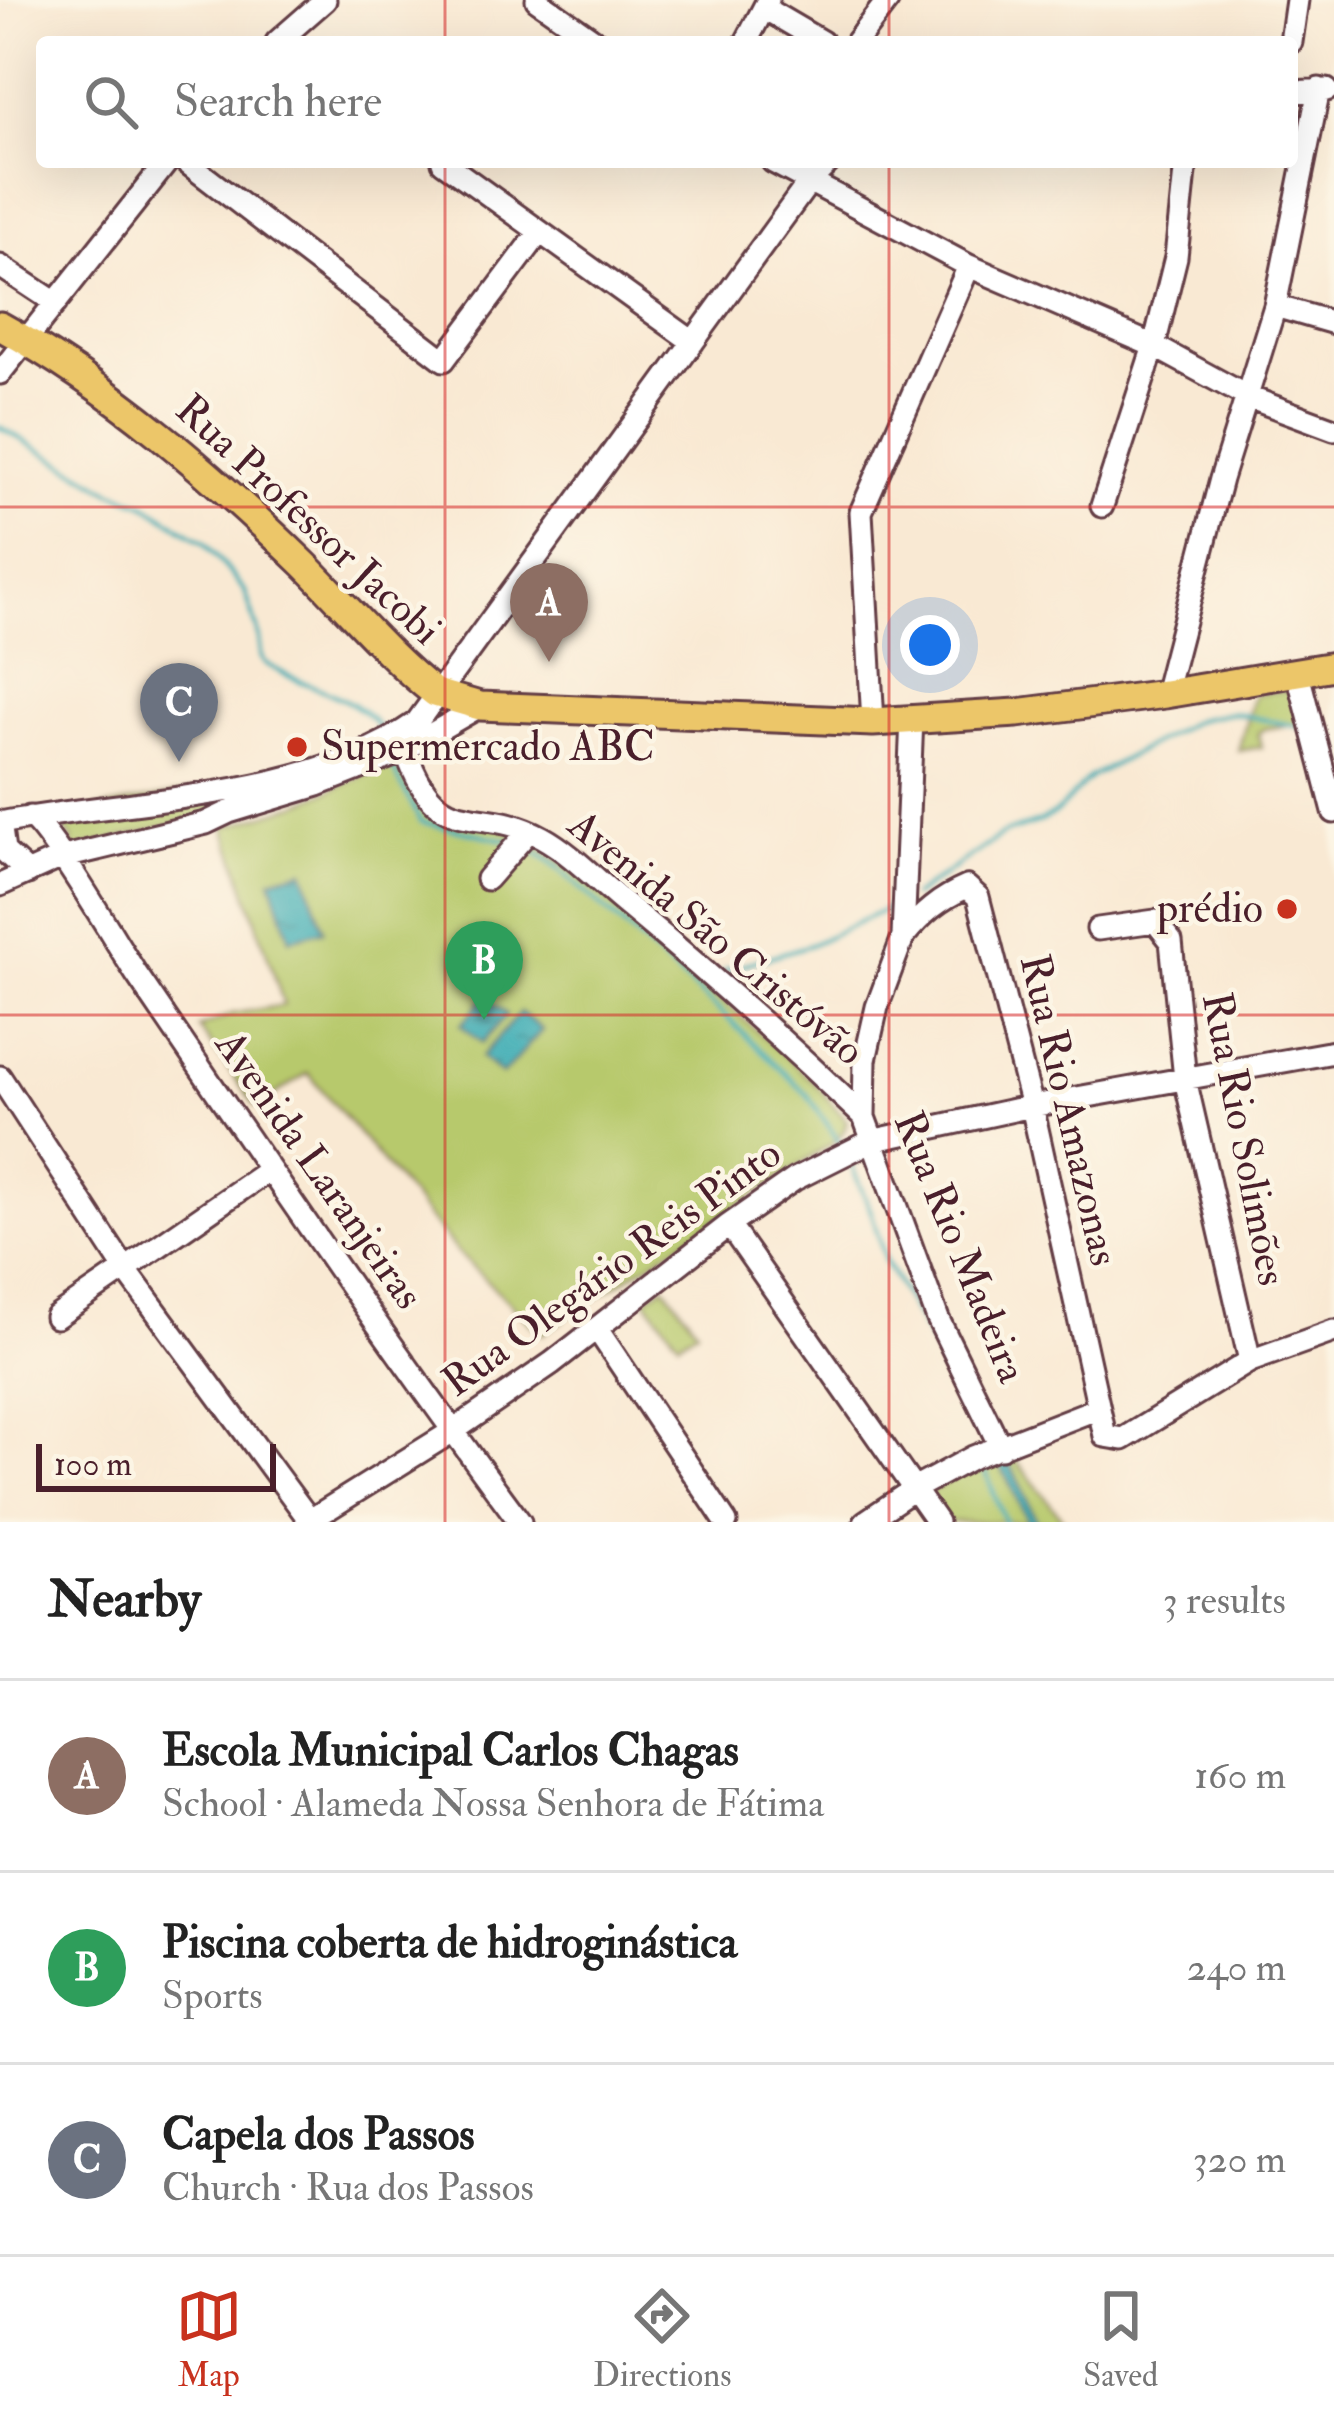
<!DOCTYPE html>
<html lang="en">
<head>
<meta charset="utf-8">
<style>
	:root { --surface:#fff; --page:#f6f6f6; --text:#222; --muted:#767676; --line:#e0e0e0; --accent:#c8321e }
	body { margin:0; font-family:"IM FELL Double Pica",serif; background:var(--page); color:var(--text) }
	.scale { position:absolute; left:36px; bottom:30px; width:240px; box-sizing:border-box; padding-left:12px; border:6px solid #4a1f2b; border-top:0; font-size:33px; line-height:42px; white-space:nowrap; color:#4a1f2b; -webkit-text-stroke:9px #fcf5e5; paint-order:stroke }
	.you { position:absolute; left:930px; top:645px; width:42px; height:42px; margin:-30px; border:9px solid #fff; border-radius:50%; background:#1a73e8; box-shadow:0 0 0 18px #1a73e833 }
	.badge { display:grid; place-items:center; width:78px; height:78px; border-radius:50%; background:var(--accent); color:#fff; font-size:39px; font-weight:700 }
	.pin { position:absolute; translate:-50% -99px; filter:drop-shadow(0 3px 6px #0008) }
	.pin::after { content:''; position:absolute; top:63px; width:42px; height:36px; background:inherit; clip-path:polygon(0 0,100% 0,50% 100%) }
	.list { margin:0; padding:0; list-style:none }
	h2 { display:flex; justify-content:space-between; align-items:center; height:156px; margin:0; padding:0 48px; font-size:51px }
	h2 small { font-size:39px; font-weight:400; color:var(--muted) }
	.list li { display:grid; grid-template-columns:78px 1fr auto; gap:36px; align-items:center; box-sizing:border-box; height:192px; padding:0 48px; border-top:3px solid var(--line) }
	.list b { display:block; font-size:45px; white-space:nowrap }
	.list p { margin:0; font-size:39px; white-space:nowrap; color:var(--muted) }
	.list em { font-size:39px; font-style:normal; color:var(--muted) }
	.icon { flex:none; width:66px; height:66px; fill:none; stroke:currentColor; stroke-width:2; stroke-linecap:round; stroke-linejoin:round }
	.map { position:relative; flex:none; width:1334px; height:1522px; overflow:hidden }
	.search { position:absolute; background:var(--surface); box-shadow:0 12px 48px #0002; left:36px; right:36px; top:36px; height:132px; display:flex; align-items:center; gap:30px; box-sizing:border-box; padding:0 42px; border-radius:12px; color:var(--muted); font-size:45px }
	.sheet { height:732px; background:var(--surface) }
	nav { display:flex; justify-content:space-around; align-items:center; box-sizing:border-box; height:168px; border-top:3px solid var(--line); background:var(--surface); font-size:33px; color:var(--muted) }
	nav a { display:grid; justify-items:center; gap:6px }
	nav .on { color:var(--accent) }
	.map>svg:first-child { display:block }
</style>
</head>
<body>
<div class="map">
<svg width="1334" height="1522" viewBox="0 0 1334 1522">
	<defs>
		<pattern id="water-ripples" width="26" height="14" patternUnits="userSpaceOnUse" patternTransform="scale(3)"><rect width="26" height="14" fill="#39abb4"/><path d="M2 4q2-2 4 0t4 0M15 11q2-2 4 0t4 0" fill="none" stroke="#328b93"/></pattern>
	</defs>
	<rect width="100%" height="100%" fill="#fcf5e5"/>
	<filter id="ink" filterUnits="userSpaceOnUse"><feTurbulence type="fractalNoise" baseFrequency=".00833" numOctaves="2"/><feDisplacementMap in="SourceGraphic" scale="24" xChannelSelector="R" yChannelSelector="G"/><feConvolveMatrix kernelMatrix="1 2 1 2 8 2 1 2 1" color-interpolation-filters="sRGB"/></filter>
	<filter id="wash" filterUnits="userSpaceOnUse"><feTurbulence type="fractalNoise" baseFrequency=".004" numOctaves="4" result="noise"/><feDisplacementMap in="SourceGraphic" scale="48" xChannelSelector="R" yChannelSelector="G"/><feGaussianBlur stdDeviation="2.7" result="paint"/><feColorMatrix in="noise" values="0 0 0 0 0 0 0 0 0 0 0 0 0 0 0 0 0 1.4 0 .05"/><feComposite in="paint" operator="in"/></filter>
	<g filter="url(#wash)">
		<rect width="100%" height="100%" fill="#f9e9d3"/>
		<path fill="#b7c96c" stroke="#80744c" stroke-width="3" d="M1295,689L1304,723L1264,729L1258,733L1261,747L1238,751L1254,694Z
			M436,699L457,713L265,800L72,850V839L55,817L340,762Z
			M404,758L421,798L531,840L580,874L812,1080L847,1121L844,1131L833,1143L542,1334L459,1254L308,1073L256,1107L199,1028L232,1014L284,1005L225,827L296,805Z
			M664,1285L697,1329L679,1342L646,1299Z
			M1012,1455L1065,1522H947L928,1493L974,1467Z"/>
		<path fill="url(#water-ripples)" stroke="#426570" stroke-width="3" d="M304,870L324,930L290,939L271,879Z
			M485,997L507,1015L482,1043L461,1025Z
			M520,1012L542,1030L502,1075L481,1057Z
			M1007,1457L1037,1522H1028L998,1460Z"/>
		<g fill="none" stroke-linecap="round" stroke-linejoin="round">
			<path stroke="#39abb4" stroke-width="4.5" d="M0,427L111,491L144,504L204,542L245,591L258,632L262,660C297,689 360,691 383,735
				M390,763L421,822L510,841
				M526,846L551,862L723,1014L807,1094L842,1146
				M913,896L1005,833L1040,822L1057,812L1089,778L1196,720L1232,713L1301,727
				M725,970L810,945L897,904
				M850,1162L872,1214L885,1261L981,1431
				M985,1470L1005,1522"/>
		</g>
	</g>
	<g filter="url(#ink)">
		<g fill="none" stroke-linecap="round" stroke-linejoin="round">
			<defs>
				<path id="minor" d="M537,0L597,42
					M764,8L822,42
					M277,42L325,0
					M746,42L768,0
					M856,42L888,0
					M1291,42L1297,0
					M1292,92L1327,90
					M186,162L444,360L539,233
					M443,162L693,342
					M773,162L969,266L1154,346L1248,397L1334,429
					M0,266L56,303
					M1275,306L1334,323
					M0,373L167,162
					M1102,506L1154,346L1176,257L1186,162
					M1298,674L1334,812
					M1165,694L1221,479L1275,306L1319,89
					M912,718L903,937L877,1007L865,1060L864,1117L938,1319L1001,1448
					M873,722L861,512L969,266
					M405,749C438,846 477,801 542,837C573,854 601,885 629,907C710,974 788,1044 864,1117
					M30,817C51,830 118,946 137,975C262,1159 387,1343 520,1522
					M0,822L4,851L28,873
					M0,823C130,798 306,800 417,722L809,182L829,162
					M487,879L528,832
					M0,885L60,858L206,823L229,812L318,785L397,754L480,706
					M1098,929L1155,921L1171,941L1185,1079L1250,1361
					M903,937C922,914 939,899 967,887L978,897L1032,1106L1105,1436L1123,1439L1250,1361L1334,1331
					M0,1077L125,1269L311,1522
					M729,1225L937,1522
					M56,1317L269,1170
					M597,1329L726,1522
					M307,1522L453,1431L552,1363L729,1225L795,1179L871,1141L1032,1106L1334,1052
					M865,1522L914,1489L973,1457L1096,1409"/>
				<path id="major" d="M0,326C113,388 212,475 304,564C347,607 387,655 435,693L480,706L873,722L1017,713L1165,694L1334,666"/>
			</defs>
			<use href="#minor" stroke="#643d44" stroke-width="27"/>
			<use href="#major" stroke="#643d44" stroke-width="33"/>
			<use href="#minor" stroke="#fff" stroke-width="21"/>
			<use href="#major" stroke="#ecc669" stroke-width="27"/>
		</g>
	</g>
	<path fill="none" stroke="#d62828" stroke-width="3" stroke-opacity="0.55" d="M445,0V42M889,0V42M445,162V1522M889,162V1522M0,507H1334M0,1015H1334"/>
	<g fill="#c8321e" stroke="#fcf5e5" stroke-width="4.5">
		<circle cx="297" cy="747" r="12"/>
		<circle cx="1287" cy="909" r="12"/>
	</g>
	<g text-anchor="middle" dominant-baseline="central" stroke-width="9" stroke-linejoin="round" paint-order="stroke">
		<g font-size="42" fill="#4a1f2b" stroke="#fcf5e5">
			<text transform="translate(308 520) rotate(43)">Rua Professor Jacobi</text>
			<text transform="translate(716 938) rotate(40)">Avenida São Cristóvão</text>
			<text transform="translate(1069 1110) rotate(77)">Rua Rio Amazonas</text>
			<text transform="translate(1244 1139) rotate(79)">Rua Rio Solimões</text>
			<text transform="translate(319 1170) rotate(55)">Avenida Laranjeiras</text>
			<text transform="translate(960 1247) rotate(68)">Rua Rio Madeira</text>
			<text transform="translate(612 1268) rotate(-36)">Rua Olegário Reis Pinto</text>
		</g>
		<g font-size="42" fill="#4a1f2b" stroke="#fcf5e5" text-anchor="start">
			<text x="321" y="747">Supermercado ABC</text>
			<text x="1263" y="909" text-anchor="end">prédio</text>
		</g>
	</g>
</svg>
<div class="scale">100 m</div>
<div class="you"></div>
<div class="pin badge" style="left:549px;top:662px;background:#8d6e63">A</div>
<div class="pin badge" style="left:484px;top:1020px;background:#2e9e5b">B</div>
<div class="pin badge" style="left:179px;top:762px;background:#6b7280">C</div>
<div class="search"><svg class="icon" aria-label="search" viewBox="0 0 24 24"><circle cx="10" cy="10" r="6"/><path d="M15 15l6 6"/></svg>Search here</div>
</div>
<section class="sheet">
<h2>Nearby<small>3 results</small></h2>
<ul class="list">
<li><span class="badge" style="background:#8d6e63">A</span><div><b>Escola Municipal Carlos Chagas</b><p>School · Alameda Nossa Senhora de Fátima</p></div><em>160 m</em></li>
<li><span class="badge" style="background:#2e9e5b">B</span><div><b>Piscina coberta de hidroginástica</b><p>Sports</p></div><em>240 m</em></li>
<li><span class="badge" style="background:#6b7280">C</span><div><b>Capela dos Passos</b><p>Church · Rua dos Passos</p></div><em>320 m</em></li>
</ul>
</section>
<nav>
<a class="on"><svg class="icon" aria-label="map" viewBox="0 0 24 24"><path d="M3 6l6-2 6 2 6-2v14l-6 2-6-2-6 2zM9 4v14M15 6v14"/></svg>Map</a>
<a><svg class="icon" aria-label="directions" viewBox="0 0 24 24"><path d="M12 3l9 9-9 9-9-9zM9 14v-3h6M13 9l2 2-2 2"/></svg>Directions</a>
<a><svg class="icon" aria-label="saved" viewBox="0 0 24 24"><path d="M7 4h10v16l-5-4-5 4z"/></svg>Saved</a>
</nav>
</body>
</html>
